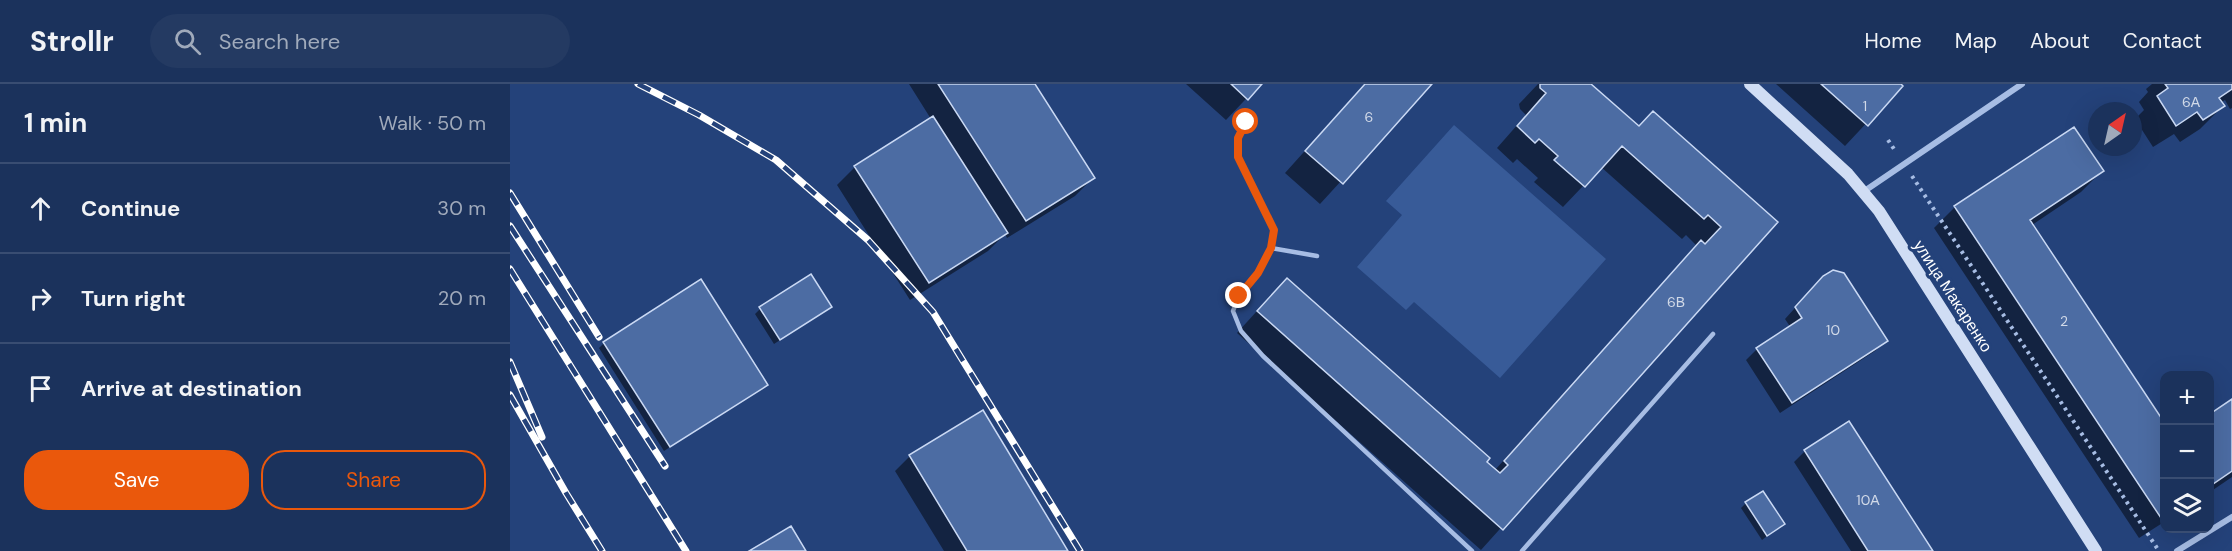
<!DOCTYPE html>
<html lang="en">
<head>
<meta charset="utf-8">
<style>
	:root { --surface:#1b325c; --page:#243a62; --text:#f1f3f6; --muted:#a0aabb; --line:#394d72; --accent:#ea580c }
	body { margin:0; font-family:"DM Sans",sans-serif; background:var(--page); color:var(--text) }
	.controls { position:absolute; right:18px; bottom:18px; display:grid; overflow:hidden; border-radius:12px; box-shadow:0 6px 24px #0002 }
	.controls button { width:54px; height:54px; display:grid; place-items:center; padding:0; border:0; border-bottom:2px solid var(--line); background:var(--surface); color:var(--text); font:30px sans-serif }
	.compass { position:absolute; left:1578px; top:18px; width:54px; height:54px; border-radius:50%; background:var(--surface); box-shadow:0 6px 24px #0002; rotate:34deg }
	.stop { position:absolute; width:18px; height:18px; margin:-14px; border:4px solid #ea580c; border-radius:50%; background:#fff }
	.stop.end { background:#ea580c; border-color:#fff; box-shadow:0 2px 6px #0008 }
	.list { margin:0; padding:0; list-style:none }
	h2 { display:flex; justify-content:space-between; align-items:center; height:78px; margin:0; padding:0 24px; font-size:26px }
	h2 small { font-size:20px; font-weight:400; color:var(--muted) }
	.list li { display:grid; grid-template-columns:39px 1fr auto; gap:18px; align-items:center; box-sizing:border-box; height:90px; padding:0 24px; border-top:2px solid var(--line) }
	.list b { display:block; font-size:22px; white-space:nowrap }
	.list em { font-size:20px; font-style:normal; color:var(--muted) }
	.actions { display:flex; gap:12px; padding:18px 24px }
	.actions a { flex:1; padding:14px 0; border:2px solid var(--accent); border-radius:24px; text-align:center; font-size:21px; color:var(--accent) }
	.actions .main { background:var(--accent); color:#fff }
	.icon { flex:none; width:33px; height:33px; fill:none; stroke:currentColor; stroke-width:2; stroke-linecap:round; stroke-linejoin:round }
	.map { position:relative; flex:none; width:1722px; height:467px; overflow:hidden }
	header { display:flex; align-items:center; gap:36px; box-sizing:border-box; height:84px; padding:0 30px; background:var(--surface); border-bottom:2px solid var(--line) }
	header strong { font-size:28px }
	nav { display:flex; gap:33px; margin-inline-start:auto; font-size:21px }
	.search { width:420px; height:54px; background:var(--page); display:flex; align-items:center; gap:15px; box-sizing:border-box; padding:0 21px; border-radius:33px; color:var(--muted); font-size:22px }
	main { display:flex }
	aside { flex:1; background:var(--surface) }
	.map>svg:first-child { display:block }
</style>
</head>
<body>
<header>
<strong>Strollr</strong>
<div class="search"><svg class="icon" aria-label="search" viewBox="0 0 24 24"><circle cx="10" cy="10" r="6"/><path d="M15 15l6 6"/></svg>Search here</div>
<nav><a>Home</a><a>Map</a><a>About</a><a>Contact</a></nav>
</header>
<main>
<aside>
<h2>1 min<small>Walk · 50 m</small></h2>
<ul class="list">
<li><svg class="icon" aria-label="ahead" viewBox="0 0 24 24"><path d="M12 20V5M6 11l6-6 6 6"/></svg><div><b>Continue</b></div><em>30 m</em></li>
<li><svg class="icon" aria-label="right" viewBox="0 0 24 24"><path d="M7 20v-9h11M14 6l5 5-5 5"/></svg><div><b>Turn right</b></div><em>20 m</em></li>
<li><svg class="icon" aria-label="arrive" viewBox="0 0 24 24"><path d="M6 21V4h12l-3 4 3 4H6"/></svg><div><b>Arrive at destination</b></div></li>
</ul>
<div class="actions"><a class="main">Save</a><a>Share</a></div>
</aside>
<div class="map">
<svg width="1722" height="467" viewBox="0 0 1722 467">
	<rect width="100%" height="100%" fill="#24427a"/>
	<path fill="#385b98" d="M944,41L1096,175L990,294L904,218L896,226L847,183L892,131L876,117Z"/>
	<path fill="#0007" d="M399,0H523L583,94L565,112L497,154L495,150L478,167L400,216L327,101L345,83L421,35Z
		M676,0H750L716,36Z
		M855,0H920L810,120L775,89Z
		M1028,0H1079L1128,44L1266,138L971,466L727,249L756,217L985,386L1187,162L1176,151L1172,155L1091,83L1053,123L1024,98L1028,94L1007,75L1003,79L987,64L1016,31L1010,25L1009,20Z
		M1266,0H1389L1391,2L1335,62Z
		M1642,0H1722V24L1720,25L1715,16L1710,19L1713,22L1690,45L1670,58L1664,50L1643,63L1625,35L1634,26L1629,18L1638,8L1636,5Z
		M1592,87L1571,108L1522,141L1654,341V438L1629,454L1424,144L1445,123Z
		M1303,204L1376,257L1365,267L1270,329L1236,276L1247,265L1281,244L1275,235Z
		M320,223L264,260L245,230L250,225Z
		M94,259L256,300L154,367L89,264Z
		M1722,317V393L1700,408V332Z
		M1339,339L1421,467H1341L1284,378L1295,367Z
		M400,372L556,467H434L385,387Z
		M1236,419L1273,440L1252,456L1231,424Z"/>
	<path fill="#4c6ca3" stroke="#cad9f4" stroke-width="1.5" d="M428,0H525L585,94L516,137Z
		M721,0H752L738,16Z
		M855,0H922L833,100L795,67Z
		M1030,0H1081L1129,42L1143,27L1268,138L993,446L747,227L777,194L980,374L977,378L990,389L998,381L994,377L1011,358L1191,156L1195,160L1211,143L1198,131L1194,135L1112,62L1075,103L1044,76L1048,72L1029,55L1025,59L1007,42L1036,9L1030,4Z
		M1311,0H1391L1393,2L1358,42Z
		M1655,0H1722V5L1709,14L1715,22L1693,36L1687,28L1666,42L1647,12L1658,4Z
		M423,32L498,149L419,199L344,82Z
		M1564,43L1594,87L1520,136L1654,338V432L1651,434L1444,122Z
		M1323,186L1334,189L1378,257L1282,319L1246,264L1292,234L1285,223L1313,192Z
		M301,190L322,223L270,256L249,223Z
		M191,195L258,301L160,363L93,258Z
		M1722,315V387L1700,402V330Z
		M473,326L558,467H457L399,371Z
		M1339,337L1423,467H1358L1294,366Z
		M1253,407L1275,440L1257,452L1235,418Z
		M281,442L296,467H239Z"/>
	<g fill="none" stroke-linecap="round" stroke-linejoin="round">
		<path stroke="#a7bde4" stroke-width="4" stroke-dasharray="3 4.5" stroke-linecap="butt" d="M1378,56L1386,68
			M1402,92L1649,467"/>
		<path stroke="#a7bde4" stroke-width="4.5" d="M736,37L728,54L727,73L764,146L761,164L748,189L729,212L723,227L731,247L753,272L962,467
			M761,164L807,172
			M1012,467L1203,250"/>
		<path stroke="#a7bde4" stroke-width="6" d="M1353,108L1512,0
			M1667,467L1722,433"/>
		<path stroke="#d0ddf4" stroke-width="12" d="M1240,0L1338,90L1369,127L1586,467"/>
		<defs>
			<path id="rail" d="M128,0L189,31L266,76L358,156L423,228L570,467
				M0,109L89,253
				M0,142L155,382
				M0,185L176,467
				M0,278L32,353
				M0,311L56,409L92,467"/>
		</defs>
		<use href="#rail" stroke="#fff" stroke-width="7"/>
		<use href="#rail" stroke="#24427a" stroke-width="4.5" stroke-dasharray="14" stroke-linecap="butt"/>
	</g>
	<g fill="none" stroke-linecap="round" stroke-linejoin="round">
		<path stroke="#ea580c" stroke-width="8" d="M729,212L748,189L761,164L764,146L728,73V54L736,38"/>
	</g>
	<g text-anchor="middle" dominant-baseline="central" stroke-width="6" stroke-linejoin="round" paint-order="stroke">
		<g font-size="14" fill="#d2dae8">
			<text x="1681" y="18">6А</text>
			<text x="1355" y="22">1</text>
			<text x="859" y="33">6</text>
			<text x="1166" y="218">6В</text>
			<text x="1554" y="237">2</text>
			<text x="1323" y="246">10</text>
			<text x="1358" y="416">10А</text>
		</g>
		<g font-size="16" fill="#fff" stroke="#24427a">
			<text transform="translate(1443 212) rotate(57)">улица Макаренко</text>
		</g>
	</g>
</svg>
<div class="controls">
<button>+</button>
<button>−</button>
<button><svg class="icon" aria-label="layers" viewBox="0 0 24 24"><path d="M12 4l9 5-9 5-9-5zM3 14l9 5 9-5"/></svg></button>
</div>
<svg class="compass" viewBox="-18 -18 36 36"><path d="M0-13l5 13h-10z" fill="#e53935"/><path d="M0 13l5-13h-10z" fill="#a0aabb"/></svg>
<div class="stop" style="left:736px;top:38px"></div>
<div class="stop end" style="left:729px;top:212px"></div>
</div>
</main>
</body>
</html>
